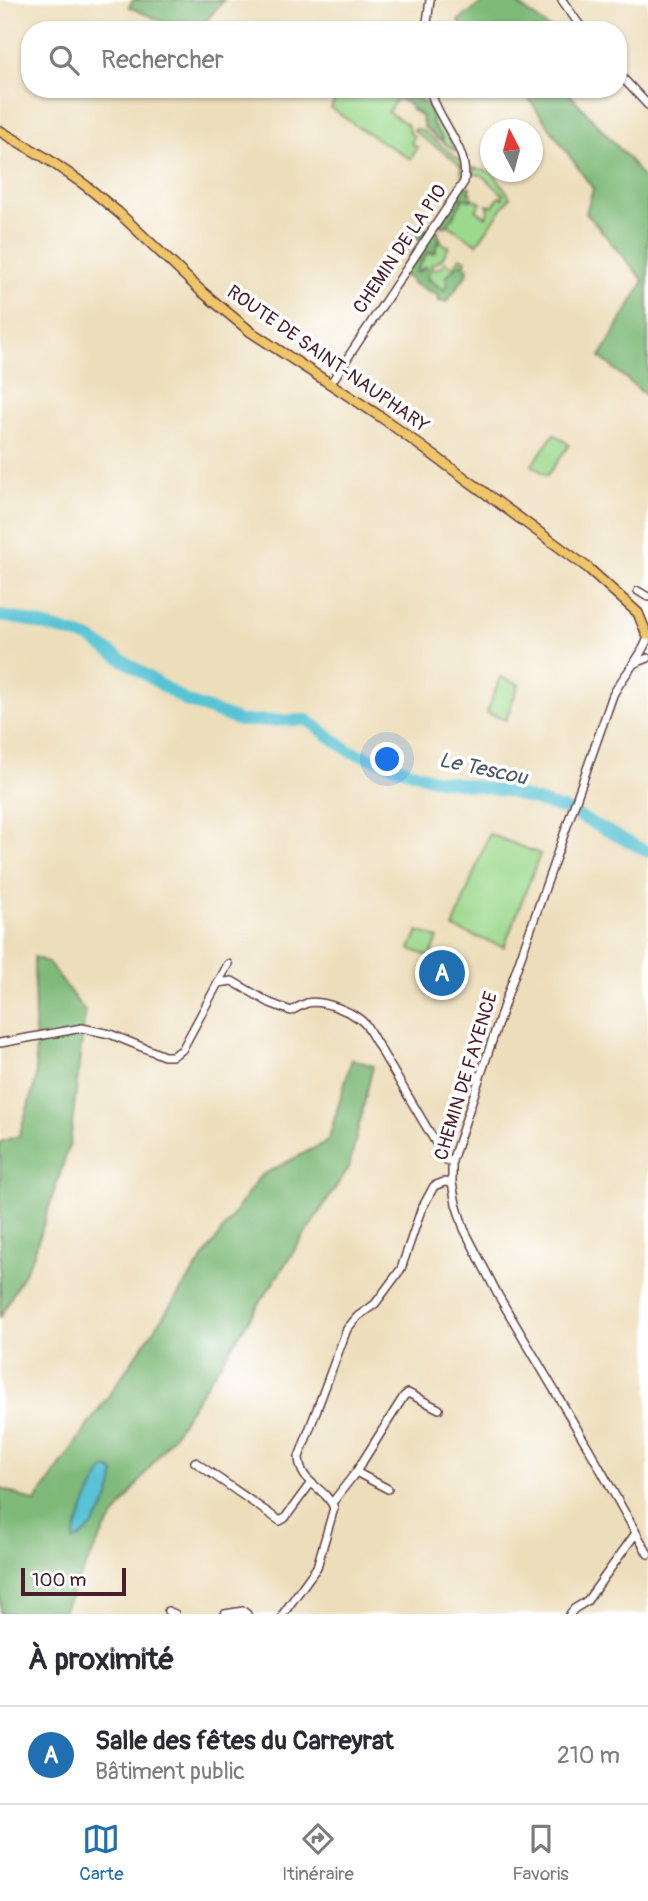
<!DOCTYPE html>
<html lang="fr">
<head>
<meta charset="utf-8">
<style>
	:root { --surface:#fff; --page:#f2f2f3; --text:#2b2b33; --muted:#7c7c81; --line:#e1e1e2; --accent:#1f6fb2 }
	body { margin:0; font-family:Pangolin,sans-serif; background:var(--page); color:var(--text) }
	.compass { position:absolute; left:480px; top:119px; width:63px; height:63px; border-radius:50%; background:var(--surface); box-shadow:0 2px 5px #0004; rotate:354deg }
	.scale { position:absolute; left:21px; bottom:18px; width:105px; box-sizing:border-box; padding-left:7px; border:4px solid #4a1f2b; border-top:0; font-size:19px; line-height:24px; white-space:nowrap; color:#4a1f2b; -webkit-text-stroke:5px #fff; paint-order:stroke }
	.you { position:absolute; left:388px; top:760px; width:24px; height:24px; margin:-18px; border:5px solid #fff; border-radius:50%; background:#1a73e8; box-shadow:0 0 0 10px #1a73e833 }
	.badge { display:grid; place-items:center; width:46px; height:46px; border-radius:50%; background:var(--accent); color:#fff; font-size:23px; font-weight:700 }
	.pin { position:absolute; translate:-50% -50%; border:4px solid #fff; box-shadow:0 2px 7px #0006 }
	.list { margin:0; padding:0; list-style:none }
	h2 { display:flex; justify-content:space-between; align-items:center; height:91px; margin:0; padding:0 28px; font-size:30px }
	h2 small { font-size:23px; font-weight:400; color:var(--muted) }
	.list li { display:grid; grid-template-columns:46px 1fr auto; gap:21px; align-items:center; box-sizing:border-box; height:98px; padding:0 28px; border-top:2px solid var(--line) }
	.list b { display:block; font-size:26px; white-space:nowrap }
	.list p { margin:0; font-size:23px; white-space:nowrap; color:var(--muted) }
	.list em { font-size:23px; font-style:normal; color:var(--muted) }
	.icon { flex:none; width:38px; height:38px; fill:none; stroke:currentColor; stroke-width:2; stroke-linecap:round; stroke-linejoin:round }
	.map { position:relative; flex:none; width:648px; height:1614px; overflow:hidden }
	.search { position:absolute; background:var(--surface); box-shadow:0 2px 5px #0004; left:21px; right:21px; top:21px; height:77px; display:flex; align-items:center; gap:18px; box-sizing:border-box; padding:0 24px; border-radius:28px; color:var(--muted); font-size:26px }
	.sheet { height:189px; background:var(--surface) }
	nav { display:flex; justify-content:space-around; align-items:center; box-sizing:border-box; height:98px; border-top:2px solid var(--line); background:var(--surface); font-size:19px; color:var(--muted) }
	nav a { display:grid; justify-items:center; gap:4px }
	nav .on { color:var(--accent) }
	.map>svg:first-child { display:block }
</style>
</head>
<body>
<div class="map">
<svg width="648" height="1614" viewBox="0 0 648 1614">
	<rect width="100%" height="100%" fill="#fff"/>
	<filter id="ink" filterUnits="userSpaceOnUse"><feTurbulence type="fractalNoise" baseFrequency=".0143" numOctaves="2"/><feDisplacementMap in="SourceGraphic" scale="14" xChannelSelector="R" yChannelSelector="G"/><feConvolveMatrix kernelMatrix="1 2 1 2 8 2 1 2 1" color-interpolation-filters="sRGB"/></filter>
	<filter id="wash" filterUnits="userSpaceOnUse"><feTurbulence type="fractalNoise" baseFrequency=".00686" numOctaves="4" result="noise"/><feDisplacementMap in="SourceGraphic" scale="28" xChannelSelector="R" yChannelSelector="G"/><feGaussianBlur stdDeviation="1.57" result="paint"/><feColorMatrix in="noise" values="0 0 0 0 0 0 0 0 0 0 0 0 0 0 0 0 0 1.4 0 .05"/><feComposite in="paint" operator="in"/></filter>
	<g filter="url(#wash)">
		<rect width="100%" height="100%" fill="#eddebb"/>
		<path fill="#9dd98d" stroke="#747c5c" stroke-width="2" d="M340,89H382L397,98L388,112L407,124L409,131L414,137L411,143L417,147L411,159L361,129L331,108Z
			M427,105L432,106L456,152L424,127L422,117L411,109Z
			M416,129L421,130L461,161L462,177C461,173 461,169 460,166C454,156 422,140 414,130Z
			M473,168C495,170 499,180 510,197L477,244L448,225L462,201L461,199L464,197L471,200L473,198L481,203L476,210L486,217L489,210L487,205L493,206L499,197L503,198V194L482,175L474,174Z
			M439,236L443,244L449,246L442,259L431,265L432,270L442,267L444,262L454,267L460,257L466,260L465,264C451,264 451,280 444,290L427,278L429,271L426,267L415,272L427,253L433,254L439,242Z
			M554,434L569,445L547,476L532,465Z
			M500,677L519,684L506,720L487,713Z
			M489,834L540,854L504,947L453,928Z
			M418,931L438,938L430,957L410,949Z"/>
		<path fill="#7eb978" stroke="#646c52" stroke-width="2" d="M133,0H224L198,30H182L129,7Z
			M486,0H512L552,30H466L458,21Z
			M382,89H404L427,105L430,110L432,124L443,139L439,140L424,127L422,117L408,104Z
			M522,89H565L627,157L648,184V397L600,357L644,281L586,213L593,189Z
			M465,185L470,188L468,192L471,193V200L461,198L462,201L448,225L444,227L439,225Z
			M417,225L429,231L438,230L439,242L436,246V252L427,253L415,272L417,273L426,267L429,271L427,279L444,290L448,284L446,278C448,274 457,265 462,263L467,267L468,272L447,302L439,301V296L412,283L411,278L402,276L401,273L412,253L425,248V244L418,238L415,239L406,250L399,247L398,243C403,236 409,228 417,225Z
			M34,957L49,963L85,1012L70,1143L33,1256L0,1318V1142L19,1136L36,1080Z
			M352,1059L373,1066L349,1167L174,1434L104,1531L61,1614H0V1488L35,1502L260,1176L328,1141Z"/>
		<path fill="#58c3d4" stroke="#517180" stroke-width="2" d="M104,1469H110L114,1472C115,1494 94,1533 73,1541C80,1515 90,1492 104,1469Z"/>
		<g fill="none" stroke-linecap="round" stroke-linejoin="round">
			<path stroke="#58c3d4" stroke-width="12" d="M0,616L25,620L89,638L186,701L240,721L307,720L349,751L433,779L505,791L567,810L648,852"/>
		</g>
	</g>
	<g filter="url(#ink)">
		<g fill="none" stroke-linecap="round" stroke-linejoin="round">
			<defs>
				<path id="minor" d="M562,0L583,30
					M426,30L430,0
					M618,73L648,105
					M331,383L464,182C470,148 437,121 430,89
					M638,591L648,597
					M647,640C639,661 623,675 613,695L506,999L452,1161V1183L456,1204L464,1229L498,1295L589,1449L648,1554
					M633,664L648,658
					M218,983L228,964
					M0,1043L82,1028L110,1034L164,1056H172L182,1050L218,983L232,981L270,1003L291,1011C296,1008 302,1005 307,1003C323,999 356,1013 366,1025L446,1160L452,1161
					M195,1462L280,1521L285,1518L310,1484
					M356,1472L388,1489
					M332,1503L356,1472L404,1396L408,1393L439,1409
					M168,1611L175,1614
					M225,1614L243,1611L247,1614
					M283,1614L317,1567L334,1508C324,1485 300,1485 299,1457L347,1329L358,1316L375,1304L401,1269L421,1210L434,1186L444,1182L452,1183
					M570,1614L574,1609L587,1601L636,1533"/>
				<path id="major" d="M0,131L46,158L85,185L119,213L200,290L251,332L381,417L588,568L638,613L647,635"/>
			</defs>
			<use href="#minor" stroke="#623c41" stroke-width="10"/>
			<use href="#major" stroke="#623c41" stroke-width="12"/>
			<use href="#minor" stroke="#fff" stroke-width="7"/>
			<use href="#major" stroke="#eec569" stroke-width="9"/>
		</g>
	</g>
	<g text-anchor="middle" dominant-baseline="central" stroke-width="7" stroke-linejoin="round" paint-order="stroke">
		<g font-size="19" fill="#4a1f2b" stroke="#fff">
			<text transform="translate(400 249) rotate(-56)">CHEMIN DE LA PIO</text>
			<text transform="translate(328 359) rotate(35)">ROUTE DE SAINT-NAUPHARY</text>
			<text transform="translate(466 1076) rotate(-73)">CHEMIN DE FAYENCE</text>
		</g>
		<g font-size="21" font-style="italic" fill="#4f5866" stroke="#fff">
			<text transform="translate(483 769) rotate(12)">Le Tescou</text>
		</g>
	</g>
</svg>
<svg class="compass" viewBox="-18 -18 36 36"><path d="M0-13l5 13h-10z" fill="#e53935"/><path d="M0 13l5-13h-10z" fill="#7c7c81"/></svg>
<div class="scale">100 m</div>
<div class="you"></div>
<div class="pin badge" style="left:442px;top:973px">A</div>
<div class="search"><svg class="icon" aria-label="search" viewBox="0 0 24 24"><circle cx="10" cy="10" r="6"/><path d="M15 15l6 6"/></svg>Rechercher</div>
</div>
<section class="sheet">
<h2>À proximité<small></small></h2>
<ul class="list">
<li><span class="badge">A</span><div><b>Salle des fêtes du Carreyrat</b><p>Bâtiment public</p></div><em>210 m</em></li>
</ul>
</section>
<nav>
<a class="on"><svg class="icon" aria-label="map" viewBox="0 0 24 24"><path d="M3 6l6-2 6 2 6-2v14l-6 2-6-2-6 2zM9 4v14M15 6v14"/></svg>Carte</a>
<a><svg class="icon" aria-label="directions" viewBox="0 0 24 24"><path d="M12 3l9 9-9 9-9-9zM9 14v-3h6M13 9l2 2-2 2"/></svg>Itinéraire</a>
<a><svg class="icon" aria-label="saved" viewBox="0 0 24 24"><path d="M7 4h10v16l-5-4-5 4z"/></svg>Favoris</a>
</nav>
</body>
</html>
